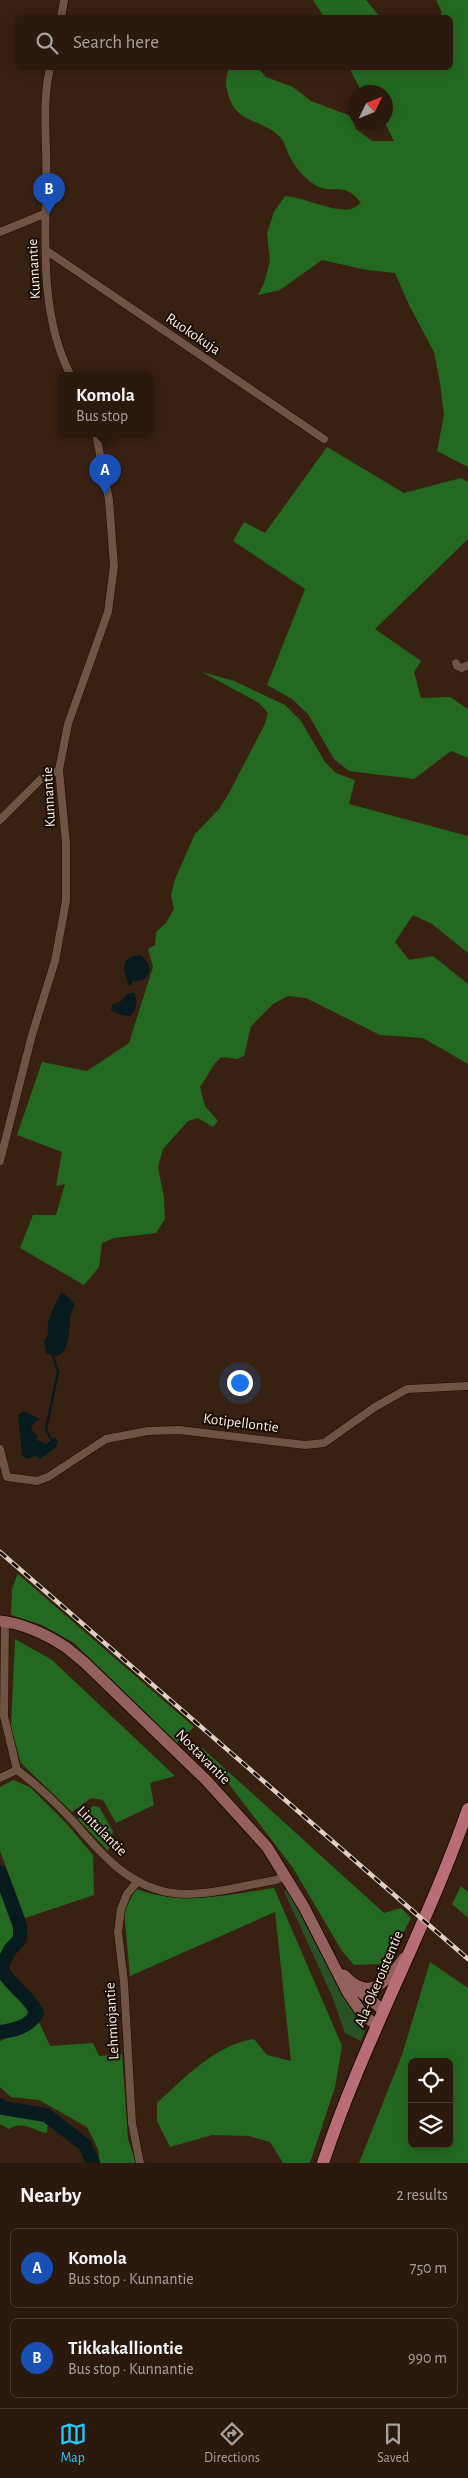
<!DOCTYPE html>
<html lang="en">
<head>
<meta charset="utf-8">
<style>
	:root { --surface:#2b190e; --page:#37261c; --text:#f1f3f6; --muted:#a6a09e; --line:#47382e; --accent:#28c8ff }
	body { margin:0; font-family:"Alegreya Sans",sans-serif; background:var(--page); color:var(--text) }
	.controls { position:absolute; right:15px; bottom:15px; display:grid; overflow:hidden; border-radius:8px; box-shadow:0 2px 12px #0003 }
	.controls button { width:45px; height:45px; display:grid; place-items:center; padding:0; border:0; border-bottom:1px solid var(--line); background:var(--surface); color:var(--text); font:25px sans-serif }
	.compass { position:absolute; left:348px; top:85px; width:45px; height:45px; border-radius:50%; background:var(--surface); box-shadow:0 2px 12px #0003; rotate:47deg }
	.you { position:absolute; left:239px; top:1382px; width:18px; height:18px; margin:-12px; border:4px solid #fff; border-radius:50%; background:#1a73e8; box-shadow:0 0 0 8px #1a73e833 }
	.badge { display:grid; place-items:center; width:32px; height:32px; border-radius:50%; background:var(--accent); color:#fff; font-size:16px; font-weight:700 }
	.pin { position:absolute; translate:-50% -41px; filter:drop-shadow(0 1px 2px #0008) }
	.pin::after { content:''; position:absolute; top:26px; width:18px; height:15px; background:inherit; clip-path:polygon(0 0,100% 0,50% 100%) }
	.popup { position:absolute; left:58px; top:372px; width:95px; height:65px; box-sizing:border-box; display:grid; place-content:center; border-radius:8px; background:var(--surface); filter:drop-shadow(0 1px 4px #0005); font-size:16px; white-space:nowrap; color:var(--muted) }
	.popup b { font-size:19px; color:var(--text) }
	.popup::after { content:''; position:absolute; left:50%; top:100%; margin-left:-10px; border:10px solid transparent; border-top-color:var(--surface) }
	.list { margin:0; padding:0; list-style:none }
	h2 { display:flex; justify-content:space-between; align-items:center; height:65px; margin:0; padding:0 20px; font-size:21px }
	h2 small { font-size:16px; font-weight:400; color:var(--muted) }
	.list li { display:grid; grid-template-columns:32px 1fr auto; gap:15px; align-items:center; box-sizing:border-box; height:80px; margin:0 10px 10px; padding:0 10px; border:1px solid var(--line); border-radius:8px }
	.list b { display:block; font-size:19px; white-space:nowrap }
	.list p { margin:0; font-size:16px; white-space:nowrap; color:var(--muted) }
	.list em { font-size:16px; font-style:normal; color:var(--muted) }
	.icon { flex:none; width:28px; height:28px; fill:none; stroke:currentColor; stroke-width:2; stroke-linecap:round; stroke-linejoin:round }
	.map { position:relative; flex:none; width:468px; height:2163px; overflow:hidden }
	.search { position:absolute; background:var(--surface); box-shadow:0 2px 12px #0003; left:15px; right:15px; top:15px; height:55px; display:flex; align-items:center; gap:12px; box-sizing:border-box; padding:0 18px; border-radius:8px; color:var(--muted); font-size:19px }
	.sheet { height:245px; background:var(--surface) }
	nav { display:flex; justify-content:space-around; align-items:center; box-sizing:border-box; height:70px; border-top:1px solid var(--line); background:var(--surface); font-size:14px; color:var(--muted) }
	nav a { display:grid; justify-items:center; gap:2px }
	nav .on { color:var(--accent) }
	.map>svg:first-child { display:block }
</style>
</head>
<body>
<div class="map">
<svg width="468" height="2163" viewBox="0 0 468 2163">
	<rect width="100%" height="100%" fill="#392112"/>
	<path fill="#285225" d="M286,1889L361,2018L365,2031L361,2041L345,2033L332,1996L284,1891Z"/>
	<path fill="#246922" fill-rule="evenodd" d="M313,0H366L380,17H324Z
		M436,0H468V467L437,451L444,415L440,383L434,352L409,305L395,273L367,270L322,260L280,290L258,295L264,283L270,262L267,233L274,212L285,196C303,197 336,213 351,209C354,208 358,205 361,203C343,180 335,195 317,186C305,179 295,168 289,155C286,150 285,142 281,138C264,119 237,124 229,97C225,85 225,80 229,68H258L266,77L293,87L311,101L351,116L356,129L372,141H394L385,123L386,92H362L349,68H450V18L439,17L442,13Z
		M327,447L404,493L461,478L468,482V539L375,629L421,661L414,672L421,698L450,697L468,709V758L451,751L414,779L349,771L334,759L308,714L292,699L267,685L305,589L233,541L244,522L265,533Z
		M202,672L234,681L285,705L301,721L325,762L336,773L355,780L349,804L468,836V953L432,924L413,915L395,942L409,960L433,956L468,984V1064L423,1038L380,1035L306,998L288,996L273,1004L251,1026L244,1056L237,1059L222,1057C212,1063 208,1077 200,1087L205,1106L218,1121L213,1127L198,1118L188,1121L163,1149L158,1167L164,1198L165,1219L156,1233L114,1238L102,1243L99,1267L84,1285L20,1248L33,1215H56L65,1184L56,1186L62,1152L17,1135L42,1062L87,1071L129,1043L153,967L148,949L155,945L156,932L166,923L174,909L171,895L175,879L195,834L219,809L228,795L265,724L268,713L259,703Z
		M18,1573V1574L194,1727L177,1743L74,1643L42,1625L11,1615L12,1589Z
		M15,1639L52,1660L175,1776L150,1783L154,1805L116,1823L103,1800L91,1798L72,1812L21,1763L11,1728Z
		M200,1746L384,1913L401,1908L411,1918L392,1954L380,1964L354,1965L342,1951L293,1868Z
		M13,1780L30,1787L66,1823L93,1855L94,1895L25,1918L0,1851V1787Z
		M93,1806L99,1807L113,1831L108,1851L78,1819Z
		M0,1884L13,1928L14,1937L6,1944L0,1957Z
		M461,1886L468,1892V1918L452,1904Z
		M274,1888L342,2046L335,2087L310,2163H283L270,2142L249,2136L212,2135L170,2147L157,2121V2103C184,2078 217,2044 254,2039L267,2055L291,2061L275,1912L130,1976L124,1911L136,1889C183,1906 227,1895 274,1888Z
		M430,1962L468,1988V2163H359L402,2055ZM412,2062H449V2144H412Z
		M0,1979L27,2003L28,2018L0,2026Z
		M39,2022L50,2046L93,2043L99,2056L122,2054L128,2139L136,2163H100L98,2149L87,2127L39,2100L11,2097L0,2087V2041L27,2030Z
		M0,2111L48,2121L47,2133C33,2131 25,2120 9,2129L0,2124Z"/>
	<path fill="#071a1d" d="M140,955C155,965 152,983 132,981V985L129,986C124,971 118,957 140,955Z
		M129,993H134C138,1002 137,1010 130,1016L121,1015L111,1010L112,1005L121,1001Z
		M61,1293L66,1295L75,1305C73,1309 70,1315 70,1320C69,1333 69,1365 46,1353L44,1341C50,1334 47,1331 48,1322C49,1317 58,1299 61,1293Z
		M24,1411L40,1419L33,1424L31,1430L38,1436L37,1440L46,1444L55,1437L58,1441L56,1447L40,1459L35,1456L28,1459L22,1456L18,1415Z"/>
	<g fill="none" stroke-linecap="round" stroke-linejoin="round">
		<path stroke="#071a1d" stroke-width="2.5" d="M51,1439L46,1429L58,1372L53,1356"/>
		<path stroke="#071a1d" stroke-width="14" d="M0,1872L20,1926V1939L10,1950L1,1967C10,1987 29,1995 37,2013C29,2027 15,2030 0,2032
			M0,2105L3,2108L46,2115L85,2145L93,2163"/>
		<defs>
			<path id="street" d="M61,18L64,0
				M50,68C41,106 48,146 46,186C45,248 41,319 71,376
				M0,232L44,214
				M47,251L324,439
				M456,663L457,666L462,668L468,665
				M0,820L42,778L59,770
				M0,1161L32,1035L55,961L66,901V843L59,770L68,724L108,612L114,566L109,500L96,434
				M0,1449L7,1477L37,1481L48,1477L106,1439L148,1431L179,1430L305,1445L324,1443L375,1407L407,1389L468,1386
				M5,1622L4,1716L17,1770
				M0,1778L17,1770C36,1784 54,1801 71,1819C103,1855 132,1893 185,1894C215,1894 246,1885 276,1880L286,1876
				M137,1882L127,1894L121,1909L118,1932L124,1982L132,2123L140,2163"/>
			<path id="secondary" d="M0,1621C25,1624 46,1634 67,1648L85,1663L206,1780L267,1847L304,1907L348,1993L364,2016L377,2025
				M344,1975C369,2003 387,1982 404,1958
				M357,1989L383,2010"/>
			<path id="primary" d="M323,2163C363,2042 426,1929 468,1809"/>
		</defs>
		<use href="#street" stroke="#1f0900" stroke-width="9"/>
		<use href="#secondary" stroke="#1f0900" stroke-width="13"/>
		<use href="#primary" stroke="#1f0900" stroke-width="14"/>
		<use href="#street" stroke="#6f5343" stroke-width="8"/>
		<use href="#secondary" stroke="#94605d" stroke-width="11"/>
		<use href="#primary" stroke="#b96d77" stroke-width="12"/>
		<defs>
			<path id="rail" d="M0,1552L468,1959"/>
		</defs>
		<use href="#rail" stroke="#e0cec4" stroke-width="4.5"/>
		<use href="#rail" stroke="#180e07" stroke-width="2.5" stroke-dasharray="8" stroke-linecap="butt"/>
	</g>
	<g text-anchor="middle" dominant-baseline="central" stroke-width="4" stroke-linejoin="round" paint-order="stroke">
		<g font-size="15" fill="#ffeee5" stroke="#180e07">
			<text transform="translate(34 269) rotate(-93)">Kunnantie</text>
			<text transform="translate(193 334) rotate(34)">Ruokokuja</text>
			<text transform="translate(49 797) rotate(-93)">Kunnantie</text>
			<text transform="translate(241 1423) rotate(7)">Kotipellontie</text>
			<text transform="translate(203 1757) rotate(45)">Nostavantie</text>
			<text transform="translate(102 1831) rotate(45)">Lintulantie</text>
			<text transform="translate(379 1979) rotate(-67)">Ala-Okeroistentie</text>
			<text transform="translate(112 2021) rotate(-93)">Lehmiojantie</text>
		</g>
	</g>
</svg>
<div class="controls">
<button><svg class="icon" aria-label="locate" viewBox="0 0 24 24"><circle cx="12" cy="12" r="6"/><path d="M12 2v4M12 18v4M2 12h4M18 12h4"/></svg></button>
<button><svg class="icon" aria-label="layers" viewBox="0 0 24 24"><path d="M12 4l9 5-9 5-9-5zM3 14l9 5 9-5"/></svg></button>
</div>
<svg class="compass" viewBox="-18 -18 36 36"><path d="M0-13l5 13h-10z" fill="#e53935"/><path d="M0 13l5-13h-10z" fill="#a6a09e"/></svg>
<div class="you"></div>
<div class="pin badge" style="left:105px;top:495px;background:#1a4fb4">A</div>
<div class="popup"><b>Komola</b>Bus stop</div>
<div class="pin badge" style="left:49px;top:214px;background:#1a4fb4">B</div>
<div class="search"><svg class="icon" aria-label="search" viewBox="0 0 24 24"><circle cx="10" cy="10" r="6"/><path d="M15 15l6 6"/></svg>Search here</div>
</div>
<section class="sheet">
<h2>Nearby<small>2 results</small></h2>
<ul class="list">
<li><span class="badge" style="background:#1a4fb4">A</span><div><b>Komola</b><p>Bus stop · Kunnantie</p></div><em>750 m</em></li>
<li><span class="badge" style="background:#1a4fb4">B</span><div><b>Tikkakalliontie</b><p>Bus stop · Kunnantie</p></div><em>990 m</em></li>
</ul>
</section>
<nav>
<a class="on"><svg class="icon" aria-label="map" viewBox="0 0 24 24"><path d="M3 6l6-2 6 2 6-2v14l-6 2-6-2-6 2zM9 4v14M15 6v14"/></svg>Map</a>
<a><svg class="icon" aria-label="directions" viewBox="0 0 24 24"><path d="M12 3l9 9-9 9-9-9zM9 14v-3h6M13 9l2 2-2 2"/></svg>Directions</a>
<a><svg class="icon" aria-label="saved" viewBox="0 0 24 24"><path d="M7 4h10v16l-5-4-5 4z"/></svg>Saved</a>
</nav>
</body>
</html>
